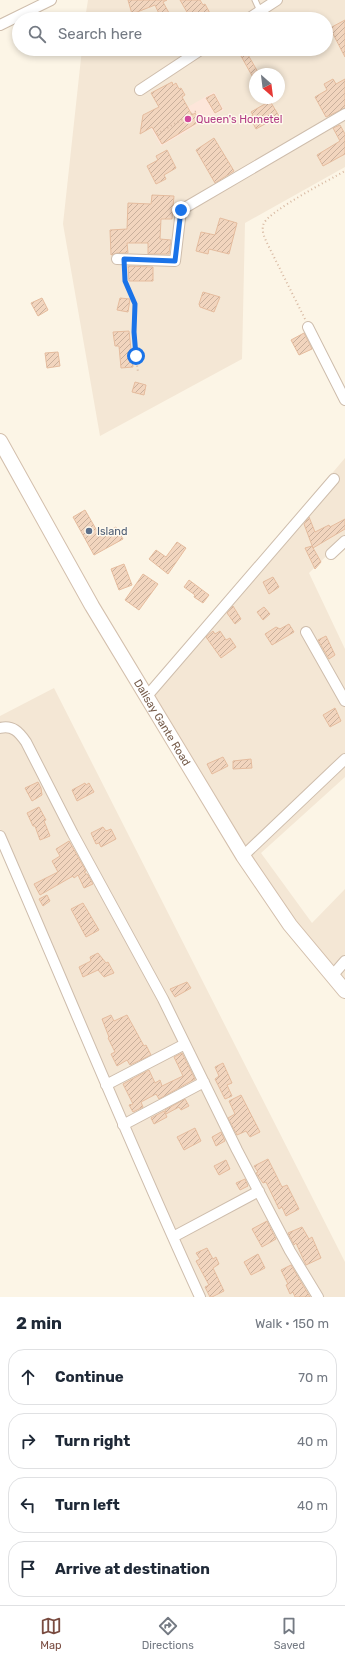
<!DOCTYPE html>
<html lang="en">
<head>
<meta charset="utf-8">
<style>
	:root { --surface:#fff; --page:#f6f6f7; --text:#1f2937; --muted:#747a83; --line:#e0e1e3; --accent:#794b40 }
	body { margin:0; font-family:Rubik,sans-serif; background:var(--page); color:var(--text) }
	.compass { position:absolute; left:249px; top:68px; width:36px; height:36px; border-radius:50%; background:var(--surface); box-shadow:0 2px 6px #0003; rotate:152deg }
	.stop { position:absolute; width:12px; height:12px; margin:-9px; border:3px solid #1a73e8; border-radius:50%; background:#fff }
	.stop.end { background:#1a73e8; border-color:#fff; box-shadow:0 1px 4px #0008 }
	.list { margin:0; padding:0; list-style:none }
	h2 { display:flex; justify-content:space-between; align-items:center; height:52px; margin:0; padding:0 16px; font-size:17px }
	h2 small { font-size:13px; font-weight:400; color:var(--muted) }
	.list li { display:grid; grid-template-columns:26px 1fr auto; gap:12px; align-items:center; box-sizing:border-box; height:56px; margin:0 8px 8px; padding:0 8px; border:1px solid var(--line); border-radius:16px }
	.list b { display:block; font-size:15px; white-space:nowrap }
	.list em { font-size:13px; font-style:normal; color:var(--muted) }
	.icon { flex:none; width:22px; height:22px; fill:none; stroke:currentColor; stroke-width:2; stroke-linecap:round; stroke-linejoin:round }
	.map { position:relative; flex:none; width:345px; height:1297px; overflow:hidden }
	.search { position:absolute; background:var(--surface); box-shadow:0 2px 6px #0003; left:12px; right:12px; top:12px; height:44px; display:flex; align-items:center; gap:10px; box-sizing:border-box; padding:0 14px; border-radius:22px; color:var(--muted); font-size:15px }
	.sheet { height:308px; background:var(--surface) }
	nav { display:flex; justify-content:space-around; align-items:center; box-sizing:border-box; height:56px; border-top:1px solid var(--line); background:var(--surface); font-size:11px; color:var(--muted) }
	nav a { display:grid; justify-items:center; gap:2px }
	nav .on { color:var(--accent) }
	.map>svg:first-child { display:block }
</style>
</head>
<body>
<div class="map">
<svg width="345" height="1297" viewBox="0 0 345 1297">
	<defs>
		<pattern id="building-hatch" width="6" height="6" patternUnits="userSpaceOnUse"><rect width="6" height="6" fill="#f2d5be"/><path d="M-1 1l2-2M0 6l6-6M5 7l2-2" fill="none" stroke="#c9b09c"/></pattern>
	</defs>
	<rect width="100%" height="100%" fill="#fcf5e6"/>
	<path fill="#f4e7d5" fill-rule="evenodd" d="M88,0H345V167L245,223L242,359L100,436L63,224L82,49H326V19H85ZM255,74H279V98H255Z
		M345,458V538L309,573L345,649V777L261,853L312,923L345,889V999L285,927L146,693Z
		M54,688L345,1262V1297H203L0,829V716Z"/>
	<path fill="#fde6da" d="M214,92L224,110L161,146L151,128Z"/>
	<path fill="url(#building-hatch)" stroke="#e5bc9e" d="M128,0H167L163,2L169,13L161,18L155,5L132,14Z
		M180,0H200L203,5L205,4L213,19H191Z
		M345,20V57L330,28Z
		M247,53L259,74H255V81L241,56Z
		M333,79L336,84L345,79V108L326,117L315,97L327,90L324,84Z
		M172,82L173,85L176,83L179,89L181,88L185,95L182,97L192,115L195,113L200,121L162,144L152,127L140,134L143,115L159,107L151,93Z
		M214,94L222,109L215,113L206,98Z
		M270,101L279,116L256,129L250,117L253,115L251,112Z
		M340,125L345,134V154L323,166L317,155L340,141L333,128Z
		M214,138L234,171L215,183L196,150Z
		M167,150L176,168L164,175L166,179L156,184L147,166L158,160L156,156Z
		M152,195L174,196L172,219H161L160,239L171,240L169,254H148V243H127L128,253H117L111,255L110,230L127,229L128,203L151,204Z
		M220,218L237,223L229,254L209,249L208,254L196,251L201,232L215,235Z
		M128,266L153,267V281H129Z
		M203,292L220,297L214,312L200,307L199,304Z
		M42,298L48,310L38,316L31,303Z
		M120,298L130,299L128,312L117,310Z
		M129,331L133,367L121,368L119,346H115L113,332Z
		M304,333L312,349L299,355L291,340Z
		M58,352L60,366L47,368L45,353Z
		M135,382L146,385L144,395L132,392Z
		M85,510L100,536L116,527L123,539L94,555L73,517Z
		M309,517L315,532L329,525L330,527L345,519V529L313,548L304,524Z
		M177,542L186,548L168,574L149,559L156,550L166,557Z
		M312,546L321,562L315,569L305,548Z
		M124,564L132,585L119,590L111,569Z
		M143,574L158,584L139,610L125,600Z
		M273,577L279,587L269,594L263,582Z
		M189,580L209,595L203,603L194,597L195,595L184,587Z
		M233,606L241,619L235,624L227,613Z
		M264,607L270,614L263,620L257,612Z
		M289,624L294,632L272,645L265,634L276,627L280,629Z
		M213,631L215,634L220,631L226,640L230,638L236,647L221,658L206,637Z
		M326,636L335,655L329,659L318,640Z
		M335,708L341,721L330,727L323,715Z
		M223,757L228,766L212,774L207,764Z
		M251,759L252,768L233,769V761Z
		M38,782L41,788L42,795L32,801L25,788Z
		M85,783L86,785L89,783L94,792L77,801L72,790Z
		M39,807L46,820L44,821L50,836L40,840L35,826H33L27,813Z
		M103,827L106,831L111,829L116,839L101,847L99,843L96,844L91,833Z
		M69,841L86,871L84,872L88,875L93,884L84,888L78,875L74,878L73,876L40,895L34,884L58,872L52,861L60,856L56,849Z
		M47,895L50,901L43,906L39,899Z
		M83,903L99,930L86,937L71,909Z
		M98,953L106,963L108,962L114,973L104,977L98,970L83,977L79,967L91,961L90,957Z
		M187,982L191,988L175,997L170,989Z
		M111,1015L114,1021L127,1015L144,1046L146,1045L151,1055L130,1065L127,1060L117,1066L111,1054L115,1052L108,1038L109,1037L102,1019Z
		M182,1053L195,1079L159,1099L156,1094L141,1102L143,1107L133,1112L129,1105L133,1104L123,1084L149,1070L155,1083L160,1080L162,1086L183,1076L174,1057Z
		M223,1063L232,1083L227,1085L232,1096L225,1099L215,1079L219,1076L215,1067Z
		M241,1095L260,1132L250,1137L246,1131L237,1135L228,1118L235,1114L229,1101Z
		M185,1099L189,1106L181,1110L179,1107L166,1114L165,1110Z
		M164,1111L167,1117L154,1124L151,1118Z
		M195,1128L201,1141L184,1150L177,1137Z
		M221,1132L225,1141L216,1146L212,1137Z
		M268,1159L282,1187L287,1185L299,1209L286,1216L282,1207L279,1209L266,1182L263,1183L256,1173L258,1172L254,1166Z
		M226,1160L230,1169L219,1175L214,1166Z
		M245,1179L248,1186L240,1190L236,1183Z
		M267,1221L276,1239L262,1247L252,1229Z
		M302,1227L309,1239L312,1237L321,1258L306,1265L296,1243L294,1245L288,1233Z
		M207,1248L213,1259L216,1257L219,1264L213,1268L224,1291L212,1297H210L205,1287L209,1285L196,1261L200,1259L196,1253Z
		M258,1254L265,1268L251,1275L244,1262Z
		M291,1265L310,1297H295L293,1292L290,1294L286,1285L288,1284L281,1270Z"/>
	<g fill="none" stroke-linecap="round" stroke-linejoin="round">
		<defs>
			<path id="service" d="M255,0L260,11"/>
			<path id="minor" d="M248,19L277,0
				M0,25L51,0
				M140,90L202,49
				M117,259L175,261L181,210L345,114
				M308,327L345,400
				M331,554L345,541
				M306,632L345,701
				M147,696L334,479
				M0,728C13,725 19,732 26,742L73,834L163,999L237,1150L290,1251L318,1297
				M0,836C67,990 130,1145 200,1297
				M243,856L345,759
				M332,976L345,961
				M106,1085L185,1044
				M123,1125L204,1082
				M173,1237L259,1191"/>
			<g id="secondary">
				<path id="s1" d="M0,441L92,606L243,856L290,925L345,991"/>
			</g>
		</defs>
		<use href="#service" stroke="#cebdac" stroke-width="7"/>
		<use href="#minor" stroke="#cebdac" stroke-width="12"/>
		<use href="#secondary" stroke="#d3bfac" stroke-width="16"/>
		<path stroke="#d7b8a1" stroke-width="2" stroke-dasharray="1 3" stroke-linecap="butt" d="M157,134L198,110
			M125,268V281L135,303L134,344L138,372
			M305,319L266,241C264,236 261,229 264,223C271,210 329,180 345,171"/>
		<use href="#service" stroke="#fff" stroke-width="5"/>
		<use href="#minor" stroke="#fff" stroke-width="10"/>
		<use href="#secondary" stroke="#fff" stroke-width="14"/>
	</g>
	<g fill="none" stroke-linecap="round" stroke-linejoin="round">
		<path stroke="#1a73e8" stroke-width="5" d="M136,356L134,332L135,304L125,281L124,259L175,261L181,210"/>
	</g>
	<circle fill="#d1479c" stroke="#fff9ed" stroke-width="1.5" cx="188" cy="119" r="4"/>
	<circle fill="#5c6f8a" stroke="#fff9ed" stroke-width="1.5" cx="89" cy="531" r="4"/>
	<g text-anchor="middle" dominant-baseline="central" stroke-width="3" stroke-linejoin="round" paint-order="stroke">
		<g font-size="11" fill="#b23c85" stroke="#fff9ed" text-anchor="start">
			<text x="196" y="119">Queen's Hometel</text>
		</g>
		<g font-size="11" fill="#4e5e75" stroke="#fff9ed" text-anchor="start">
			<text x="97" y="531">Island</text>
		</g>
		<g font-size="11" fill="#765c4b" stroke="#fff9ed">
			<text stroke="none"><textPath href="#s1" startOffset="325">Dalisay Gante Road</textPath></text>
		</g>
	</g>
</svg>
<svg class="compass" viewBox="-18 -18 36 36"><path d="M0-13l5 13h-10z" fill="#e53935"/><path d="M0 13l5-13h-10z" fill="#747a83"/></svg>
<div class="stop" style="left:136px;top:356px"></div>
<div class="stop end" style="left:181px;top:210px"></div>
<div class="search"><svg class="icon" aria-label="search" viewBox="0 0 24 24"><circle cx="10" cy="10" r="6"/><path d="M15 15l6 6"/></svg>Search here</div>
</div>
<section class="sheet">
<h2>2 min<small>Walk · 150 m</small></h2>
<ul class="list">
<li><svg class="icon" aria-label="ahead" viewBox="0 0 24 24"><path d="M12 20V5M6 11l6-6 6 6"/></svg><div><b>Continue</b></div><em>70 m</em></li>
<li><svg class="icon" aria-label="right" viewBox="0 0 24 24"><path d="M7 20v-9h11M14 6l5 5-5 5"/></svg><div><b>Turn right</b></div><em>40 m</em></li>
<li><svg class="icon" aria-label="left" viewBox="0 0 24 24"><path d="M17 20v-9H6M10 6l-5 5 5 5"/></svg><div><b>Turn left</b></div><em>40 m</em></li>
<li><svg class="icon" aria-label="arrive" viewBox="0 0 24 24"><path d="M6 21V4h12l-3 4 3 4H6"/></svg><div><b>Arrive at destination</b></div></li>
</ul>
</section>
<nav>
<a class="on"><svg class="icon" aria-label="map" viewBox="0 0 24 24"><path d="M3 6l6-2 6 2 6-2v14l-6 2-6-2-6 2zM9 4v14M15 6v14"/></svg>Map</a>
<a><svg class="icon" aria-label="directions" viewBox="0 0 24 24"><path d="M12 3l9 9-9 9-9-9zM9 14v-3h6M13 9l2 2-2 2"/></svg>Directions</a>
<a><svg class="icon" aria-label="saved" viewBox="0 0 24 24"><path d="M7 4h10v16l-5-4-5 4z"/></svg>Saved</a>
</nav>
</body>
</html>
